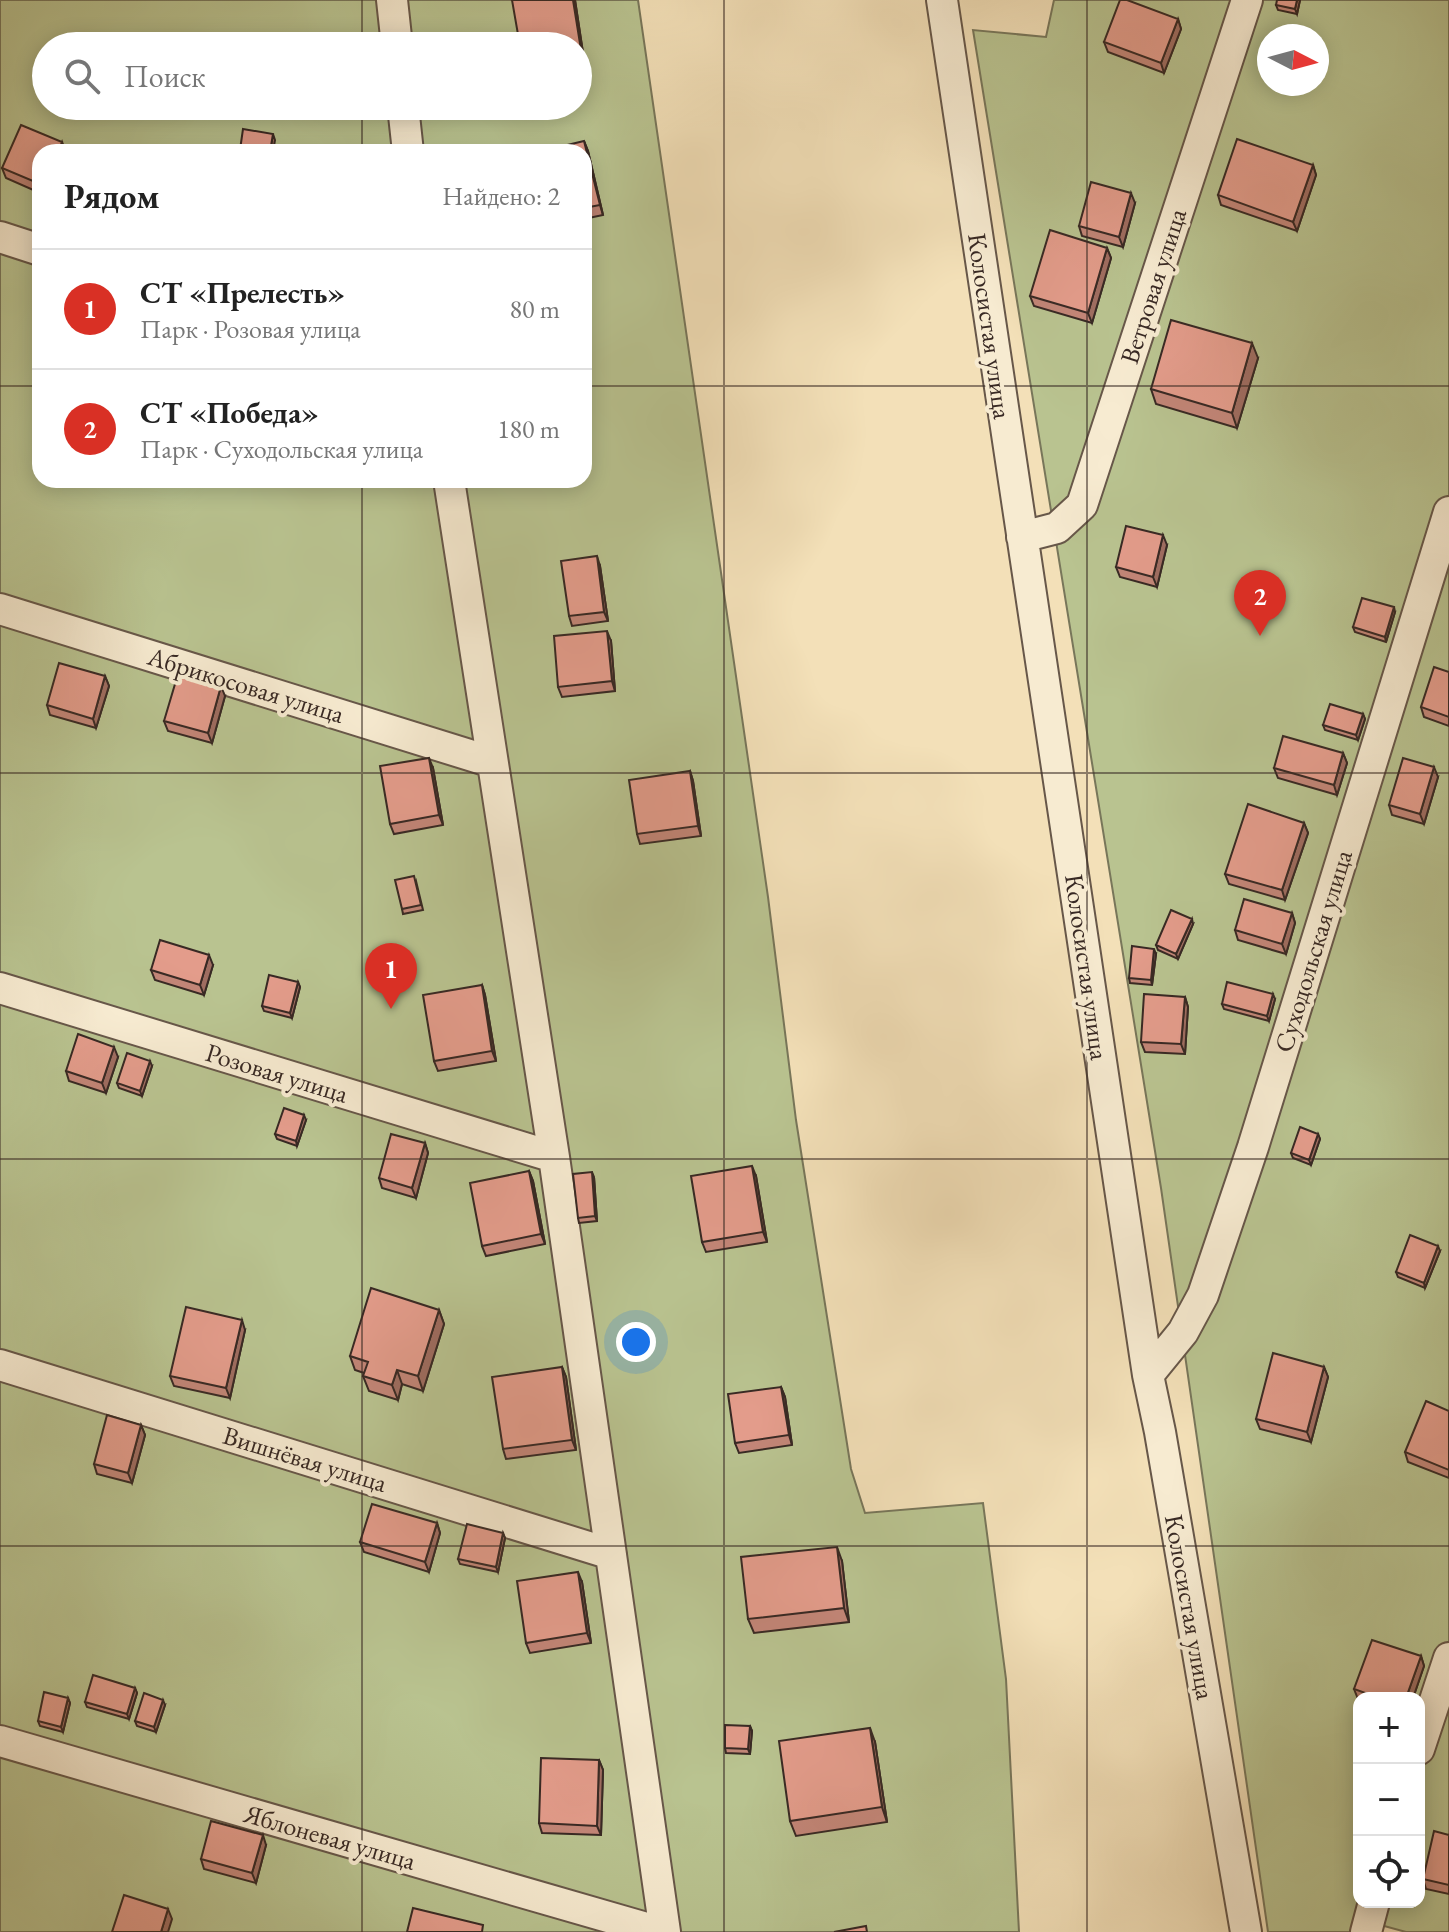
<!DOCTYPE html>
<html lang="ru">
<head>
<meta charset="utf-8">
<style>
	:root { --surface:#fff; --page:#f6f6f6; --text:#222; --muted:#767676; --line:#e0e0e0; --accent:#d93025 }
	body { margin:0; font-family:"EB Garamond",serif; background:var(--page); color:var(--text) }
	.controls { position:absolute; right:24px; bottom:24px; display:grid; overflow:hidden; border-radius:16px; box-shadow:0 4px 20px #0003 }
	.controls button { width:72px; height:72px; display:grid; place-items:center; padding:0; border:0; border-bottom:2px solid var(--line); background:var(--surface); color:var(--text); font:40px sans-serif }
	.compass { position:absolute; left:1257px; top:24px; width:72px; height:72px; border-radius:50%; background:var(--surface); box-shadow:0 4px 20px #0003; rotate:96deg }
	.you { position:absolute; left:636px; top:1342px; width:28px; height:28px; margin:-20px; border:6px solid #fff; border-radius:50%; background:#1a73e8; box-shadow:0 0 0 12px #1a73e833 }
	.badge { display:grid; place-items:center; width:52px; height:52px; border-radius:50%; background:var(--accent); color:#fff; font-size:26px; font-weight:700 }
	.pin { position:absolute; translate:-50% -66px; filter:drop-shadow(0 2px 4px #0008) }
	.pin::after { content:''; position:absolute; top:42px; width:28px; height:24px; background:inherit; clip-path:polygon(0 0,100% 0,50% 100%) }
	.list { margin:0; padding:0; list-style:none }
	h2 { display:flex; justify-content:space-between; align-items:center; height:104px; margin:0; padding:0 32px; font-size:34px }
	h2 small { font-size:26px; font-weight:400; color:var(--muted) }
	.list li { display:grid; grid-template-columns:52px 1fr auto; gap:24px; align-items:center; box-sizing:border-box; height:120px; padding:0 32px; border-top:2px solid var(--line) }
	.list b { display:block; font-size:30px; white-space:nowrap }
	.list p { margin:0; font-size:26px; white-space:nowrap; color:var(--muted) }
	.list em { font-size:26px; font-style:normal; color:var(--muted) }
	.icon { flex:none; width:44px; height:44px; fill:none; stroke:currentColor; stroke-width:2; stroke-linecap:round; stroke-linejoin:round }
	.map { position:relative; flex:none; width:1449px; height:1932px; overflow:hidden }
	.search { position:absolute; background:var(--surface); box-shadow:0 4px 20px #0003; left:32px; top:32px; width:560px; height:88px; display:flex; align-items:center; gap:20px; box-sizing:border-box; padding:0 28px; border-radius:44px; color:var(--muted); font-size:30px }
	.panel { position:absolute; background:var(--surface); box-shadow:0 4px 20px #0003; left:32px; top:144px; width:560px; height:344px; border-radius:24px }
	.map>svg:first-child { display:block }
</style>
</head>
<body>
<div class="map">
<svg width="1449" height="1932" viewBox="0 0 1449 1932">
	<rect width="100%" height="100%" fill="#f3e0b8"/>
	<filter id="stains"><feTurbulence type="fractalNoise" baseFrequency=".0025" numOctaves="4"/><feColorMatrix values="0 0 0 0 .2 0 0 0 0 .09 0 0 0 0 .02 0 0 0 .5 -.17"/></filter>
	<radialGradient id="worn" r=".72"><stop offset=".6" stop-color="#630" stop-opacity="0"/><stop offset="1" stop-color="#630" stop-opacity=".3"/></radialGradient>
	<path fill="#b9c390" stroke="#78765a" stroke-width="2" fill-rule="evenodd" d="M0,0H638L768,897L796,1120L851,1469L865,1513L983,1503L1006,1679L1019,1932H0ZM46,46H578V106H46ZM40,152H584V480H40Z
		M1054,0H1449V1932H1406L1355,1918L1350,1932H1268L1161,1188L973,30L1046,37ZM1269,36H1317V84H1269ZM1359,1698H1419V1902H1359Z"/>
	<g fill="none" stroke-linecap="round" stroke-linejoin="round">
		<defs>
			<path id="minor" d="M392,0L397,46
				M942,0L1148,1375L1160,1432L1246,1932
				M403,106L408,152
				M0,237L40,250
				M449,480L554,1157L665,1932
				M1022,537L1057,528L1082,505L1247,0
				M0,609L492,762
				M0,988L554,1157
				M0,1365L611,1554
				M1148,1375L1183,1332L1203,1295L1253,1147L1449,512
				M0,1741L660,1932
				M1419,1749L1449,1658
				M1366,1932L1374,1902"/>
		</defs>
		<use href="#minor" stroke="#675749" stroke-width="34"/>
		<use href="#minor" stroke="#f7ebd1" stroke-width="30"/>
	</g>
	<path fill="#c38678" stroke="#382924" stroke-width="2" d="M512,0H575L585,66L578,67V46Z
		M1300,0L1297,14L1278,10L1276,5Z
		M1178,19L1181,29L1164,73L1108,52L1104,42Z
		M584,141L588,151L603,215L584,219Z
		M62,142L65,152H40V193L6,178L2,168Z
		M1313,165L1316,175L1297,231L1221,205L1218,195Z
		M1135,203L1123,247L1082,236L1079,226Z
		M1107,248L1111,258L1092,323L1034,306L1030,296Z
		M1258,358L1237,428L1156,404L1151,389Z
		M1167,545L1157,587L1120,577L1116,567Z
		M600,566L608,621L572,626L569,616Z
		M1395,612L1386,642L1355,632L1353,627Z
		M611,641L615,691L562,697L558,687Z
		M1449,672V726L1424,717L1421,707Z
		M105,676L109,686L96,728L50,715L47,705Z
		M225,696L212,743L168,731L164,721Z
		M1363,714L1365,719L1358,740L1325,730L1323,725Z
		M1343,753L1347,763L1337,795L1278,778L1274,768Z
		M433,768L443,825L394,834L390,824Z
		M690,771L693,781L701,836L640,844L637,834Z
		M1438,777L1424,824L1392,815L1389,805Z
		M1304,823L1308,833L1285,900L1229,884L1225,874Z
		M416,881L423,910L403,914L402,909Z
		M1292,913L1295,923L1286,954L1238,940L1235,930Z
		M1193,924L1178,959L1158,950L1156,945Z
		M1156,954L1152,985L1130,983L1129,978Z
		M213,965L204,995L155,980L151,970Z
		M298,982L300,987L292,1018L264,1011L262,1006Z
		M482,985L485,995L496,1061L438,1071L434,1061Z
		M1185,997L1188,1007L1185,1054L1145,1052L1141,1042Z
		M1275,999L1269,1021L1224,1009L1222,1004Z
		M118,1057L106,1093L69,1081L66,1071Z
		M152,1066L142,1096L119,1088L117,1083Z
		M306,1120L297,1146L277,1139L275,1134Z
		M1318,1134L1320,1139L1311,1165L1293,1158L1291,1153Z
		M425,1143L428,1153L416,1198L382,1188L379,1178Z
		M529,1171L533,1181L545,1244L486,1256L482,1246Z
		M756,1176L767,1242L706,1252L702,1242Z
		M594,1177L597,1221L579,1223L578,1218Z
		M1440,1251L1425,1288L1398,1277L1396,1272Z
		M439,1310L444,1324L423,1391L402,1384L398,1400L369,1391L363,1376L364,1373L355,1370L350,1356Z
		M245,1330L230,1398L174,1386L170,1376Z
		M562,1367L566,1377L576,1450L506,1459L503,1449Z
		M1324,1367L1328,1377L1311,1442L1260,1429L1256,1419Z
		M781,1387L785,1397L792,1445L739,1453L735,1443Z
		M1449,1411V1478L1408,1462L1405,1452Z
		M141,1425L145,1435L132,1483L97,1474L94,1464Z
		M437,1523L440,1533L429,1572L364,1552L360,1542Z
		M503,1533L505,1538L498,1572L460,1564L458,1559Z
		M842,1561L849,1622L754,1633L748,1619Z
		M582,1582L591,1643L530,1653L526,1643Z
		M1421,1656L1424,1666L1413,1698H1359L1358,1699L1354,1689Z
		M135,1688L137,1693L129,1719L87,1707L85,1702Z
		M68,1698L70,1703L63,1732L40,1726L38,1721Z
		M165,1705L156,1732L137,1726L135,1721Z
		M750,1726L752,1731L750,1754L726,1753L725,1748Z
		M875,1742L887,1822L796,1836L790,1821Z
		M599,1760L603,1770L601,1835L542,1833L539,1823Z
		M1449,1835V1894L1426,1889L1423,1879Z
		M266,1845L256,1883L204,1869L201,1859Z"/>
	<path fill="#9f6d61" stroke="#382924" stroke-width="2" d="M573,0H575L585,66L582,56Z
		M1297,0H1300L1297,14L1295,9Z
		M1178,19L1181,29L1164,73L1161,63Z
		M273,134L275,140L273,152H270Z
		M584,141L588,151L603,215L600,205Z
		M62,142L65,152H58Z
		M1313,165L1316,175L1297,231L1293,222Z
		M1131,193L1135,203L1123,247L1119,237Z
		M1107,248L1111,258L1092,323L1088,313Z
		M1252,343L1258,358L1237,428L1232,413Z
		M1163,535L1167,545L1157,587L1153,577Z
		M597,556L600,566L608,621L604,612Z
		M1394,607L1395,612L1386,642L1385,637Z
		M607,631L611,641L615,691L612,681Z
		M105,676L109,686L96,728L93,719Z
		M221,686L225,696L212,743L208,733Z
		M1363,714L1365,719L1358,740L1356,735Z
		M1343,753L1347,763L1337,795L1334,785Z
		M429,758L433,768L443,825L439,815Z
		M1434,767L1438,777L1424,824L1420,814Z
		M690,771L693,781L701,836L698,826Z
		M1304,823L1308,833L1285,900L1282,890Z
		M1292,913L1295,923L1286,954L1282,944Z
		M1192,919L1193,924L1178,959L1176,954Z
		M1154,949L1156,954L1152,985L1151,980Z
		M209,955L213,965L204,995L200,985Z
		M298,982L300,987L292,1018L290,1013Z
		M482,985L485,995L496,1061L492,1051Z
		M1273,994L1275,999L1269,1021L1267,1016Z
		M1185,997L1188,1007L1185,1054L1181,1044Z
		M114,1047L118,1057L106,1093L102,1083Z
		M150,1061L152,1066L142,1096L140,1091Z
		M304,1115L306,1120L297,1146L296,1141Z
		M1318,1134L1320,1139L1311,1165L1309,1160Z
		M425,1143L428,1153L416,1198L412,1188Z
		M752,1166L756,1176L767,1242L763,1232Z
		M529,1171L533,1181L545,1244L541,1234Z
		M592,1172L594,1177L597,1221L595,1216Z
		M1438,1246L1440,1251L1425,1288L1424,1283Z
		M439,1310L444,1324L423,1391L418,1376Z
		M242,1320L245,1330L230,1398L226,1388Z
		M562,1367L566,1377L576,1450L572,1440Z
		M1324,1367L1328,1377L1311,1442L1307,1432Z
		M397,1370L402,1384L398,1400L392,1385Z
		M781,1387L785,1397L792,1445L789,1435Z
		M141,1425L145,1435L132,1483L128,1473Z
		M437,1523L440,1533L429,1572L425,1562Z
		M503,1533L505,1538L498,1572L496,1567Z
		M837,1547L842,1561L849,1622L844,1608Z
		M578,1572L582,1582L591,1643L587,1633Z
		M1421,1656L1424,1666L1413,1698H1406Z
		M135,1688L137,1693L129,1719L127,1714Z
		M68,1698L70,1703L63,1732L61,1727Z
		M163,1700L165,1705L156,1732L154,1727Z
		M750,1726L752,1731L750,1754L748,1749Z
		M870,1728L875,1742L887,1822L882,1807Z
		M599,1760L603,1770L601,1835L597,1826Z
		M263,1835L266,1845L256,1883L252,1873Z
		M168,1909L172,1919L168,1932H161Z"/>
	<path fill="#e39c8b" stroke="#382924" stroke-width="2" d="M512,0H573L582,56L578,57V46H520Z
		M1120,0H1127L1178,19L1161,63L1104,42Z
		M1277,0H1297L1295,9L1276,5Z
		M21,125L62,142L58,152H40V184L2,168Z
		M243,129L273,134L270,152H253L240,150Z
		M1237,139L1313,165L1293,222L1218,195Z
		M584,141L600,205L584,208V152H538Z
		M1091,182L1131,193L1119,237L1079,226Z
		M1050,230L1107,248L1088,313L1030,296Z
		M1171,320L1252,343L1232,413L1151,389Z
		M1126,526L1163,535L1153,577L1116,567Z
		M597,556L604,612L569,616L561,561Z
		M1362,598L1394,607L1385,637L1353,627Z
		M607,631L612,681L558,687L554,636Z
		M59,663L105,676L93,719L47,705Z
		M1434,667L1449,672V717L1421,707Z
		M178,674L221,686L208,733L164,721Z
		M1330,704L1363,714L1356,735L1323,725Z
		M1283,736L1343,753L1334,785L1274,768Z
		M429,758L439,815L390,824L380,766Z
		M1403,758L1434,767L1420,814L1389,805Z
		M690,771L698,826L637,834L629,780Z
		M1248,804L1304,823L1282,890L1225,874Z
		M414,876L421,905L402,909L395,880Z
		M1244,899L1292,913L1282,944L1235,930Z
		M1171,910L1192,919L1176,954L1156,945Z
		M160,940L209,955L200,985L151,970Z
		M1132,946L1154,949L1151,980L1129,978Z
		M269,975L298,982L290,1013L262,1006Z
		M1227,982L1273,994L1267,1016L1222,1004Z
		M482,985L492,1051L434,1061L423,995Z
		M1144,994L1185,997L1181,1044L1141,1042Z
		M78,1034L114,1047L102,1083L66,1071Z
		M127,1053L150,1061L140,1091L117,1083Z
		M284,1108L304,1115L296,1141L275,1134Z
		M1300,1127L1318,1134L1309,1160L1291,1153Z
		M391,1134L425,1143L412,1188L379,1178Z
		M752,1166L763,1232L702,1242L691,1176Z
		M529,1171L541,1234L482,1246L470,1183Z
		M592,1172L595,1216L578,1218L573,1174Z
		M1410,1235L1438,1246L1424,1283L1396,1272Z
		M371,1288L439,1310L418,1376L397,1370L392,1385L363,1376L368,1362L350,1356Z
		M186,1307L242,1320L226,1388L170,1376Z
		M1273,1353L1324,1367L1307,1432L1256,1419Z
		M562,1367L572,1440L503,1449L492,1377Z
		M781,1387L789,1435L735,1443L728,1394Z
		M1426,1401L1449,1411V1470L1405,1452Z
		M107,1415L141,1425L128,1473L94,1464Z
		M372,1504L437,1523L425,1562L360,1542Z
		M467,1524L503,1533L496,1567L458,1559Z
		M837,1547L844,1608L748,1619L741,1557Z
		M578,1572L587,1633L526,1643L517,1581Z
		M1372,1640L1421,1656L1406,1698H1379L1354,1689Z
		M93,1675L135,1688L127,1714L85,1702Z
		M44,1692L68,1698L61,1727L38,1721Z
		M144,1693L163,1700L154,1727L135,1721Z
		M725,1725L750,1726L748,1749L725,1748Z
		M870,1728L882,1807L790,1821L779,1741Z
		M541,1758L599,1760L597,1826L539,1823Z
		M211,1821L263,1835L252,1873L201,1859Z
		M1434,1831L1449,1835V1885L1423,1879Z
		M124,1895L168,1909L161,1932H112Z
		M413,1908L483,1925L482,1932H407Z
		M866,1926L867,1932H834Z"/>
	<path fill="none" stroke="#382924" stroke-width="2" stroke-opacity="0.55" d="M362,0V46M724,0V1932M1087,0V1932M362,106V152M0,386H40M584,386H1449M362,480V1932M0,773H1449M0,1159H1449M0,1546H1449"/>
	<g text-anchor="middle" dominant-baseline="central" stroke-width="8" stroke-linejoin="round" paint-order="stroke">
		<g font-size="26" fill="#382924" stroke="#f7ebd1">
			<text transform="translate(1153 286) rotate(-72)">Ветровая улица</text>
			<text transform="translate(990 326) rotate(82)">Колосистая улица</text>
			<text transform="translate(246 685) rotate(17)">Абрикосовая улица</text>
			<text transform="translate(1313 951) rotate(-73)">Суходольская улица</text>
			<text transform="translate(1087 967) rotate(82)">Колосистая улица</text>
			<text transform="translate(277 1073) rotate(17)">Розовая улица</text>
			<text transform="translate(305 1459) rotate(17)">Вишнёвая улица</text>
			<text transform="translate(1190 1607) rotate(80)">Колосистая улица</text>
			<text transform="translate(330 1837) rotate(16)">Яблоневая улица</text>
		</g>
	</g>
	<rect width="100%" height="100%" filter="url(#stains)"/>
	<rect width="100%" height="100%" fill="url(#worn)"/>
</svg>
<div class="controls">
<button>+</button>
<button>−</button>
<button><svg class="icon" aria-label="locate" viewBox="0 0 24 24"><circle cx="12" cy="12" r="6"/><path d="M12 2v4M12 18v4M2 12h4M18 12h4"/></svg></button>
</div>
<svg class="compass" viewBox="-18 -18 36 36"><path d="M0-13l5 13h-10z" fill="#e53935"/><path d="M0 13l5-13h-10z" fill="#767676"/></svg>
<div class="you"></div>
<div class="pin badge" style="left:391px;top:1009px">1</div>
<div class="pin badge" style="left:1260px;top:636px">2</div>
<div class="search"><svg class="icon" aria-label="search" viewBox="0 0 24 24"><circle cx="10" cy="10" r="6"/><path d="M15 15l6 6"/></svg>Поиск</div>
<section class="panel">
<h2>Рядом<small>Найдено: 2</small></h2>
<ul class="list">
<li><span class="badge">1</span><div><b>СТ «Прелесть»</b><p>Парк · Розовая улица</p></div><em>80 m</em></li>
<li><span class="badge">2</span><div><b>СТ «Победа»</b><p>Парк · Суходольская улица</p></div><em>180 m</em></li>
</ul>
</section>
</div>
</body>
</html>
